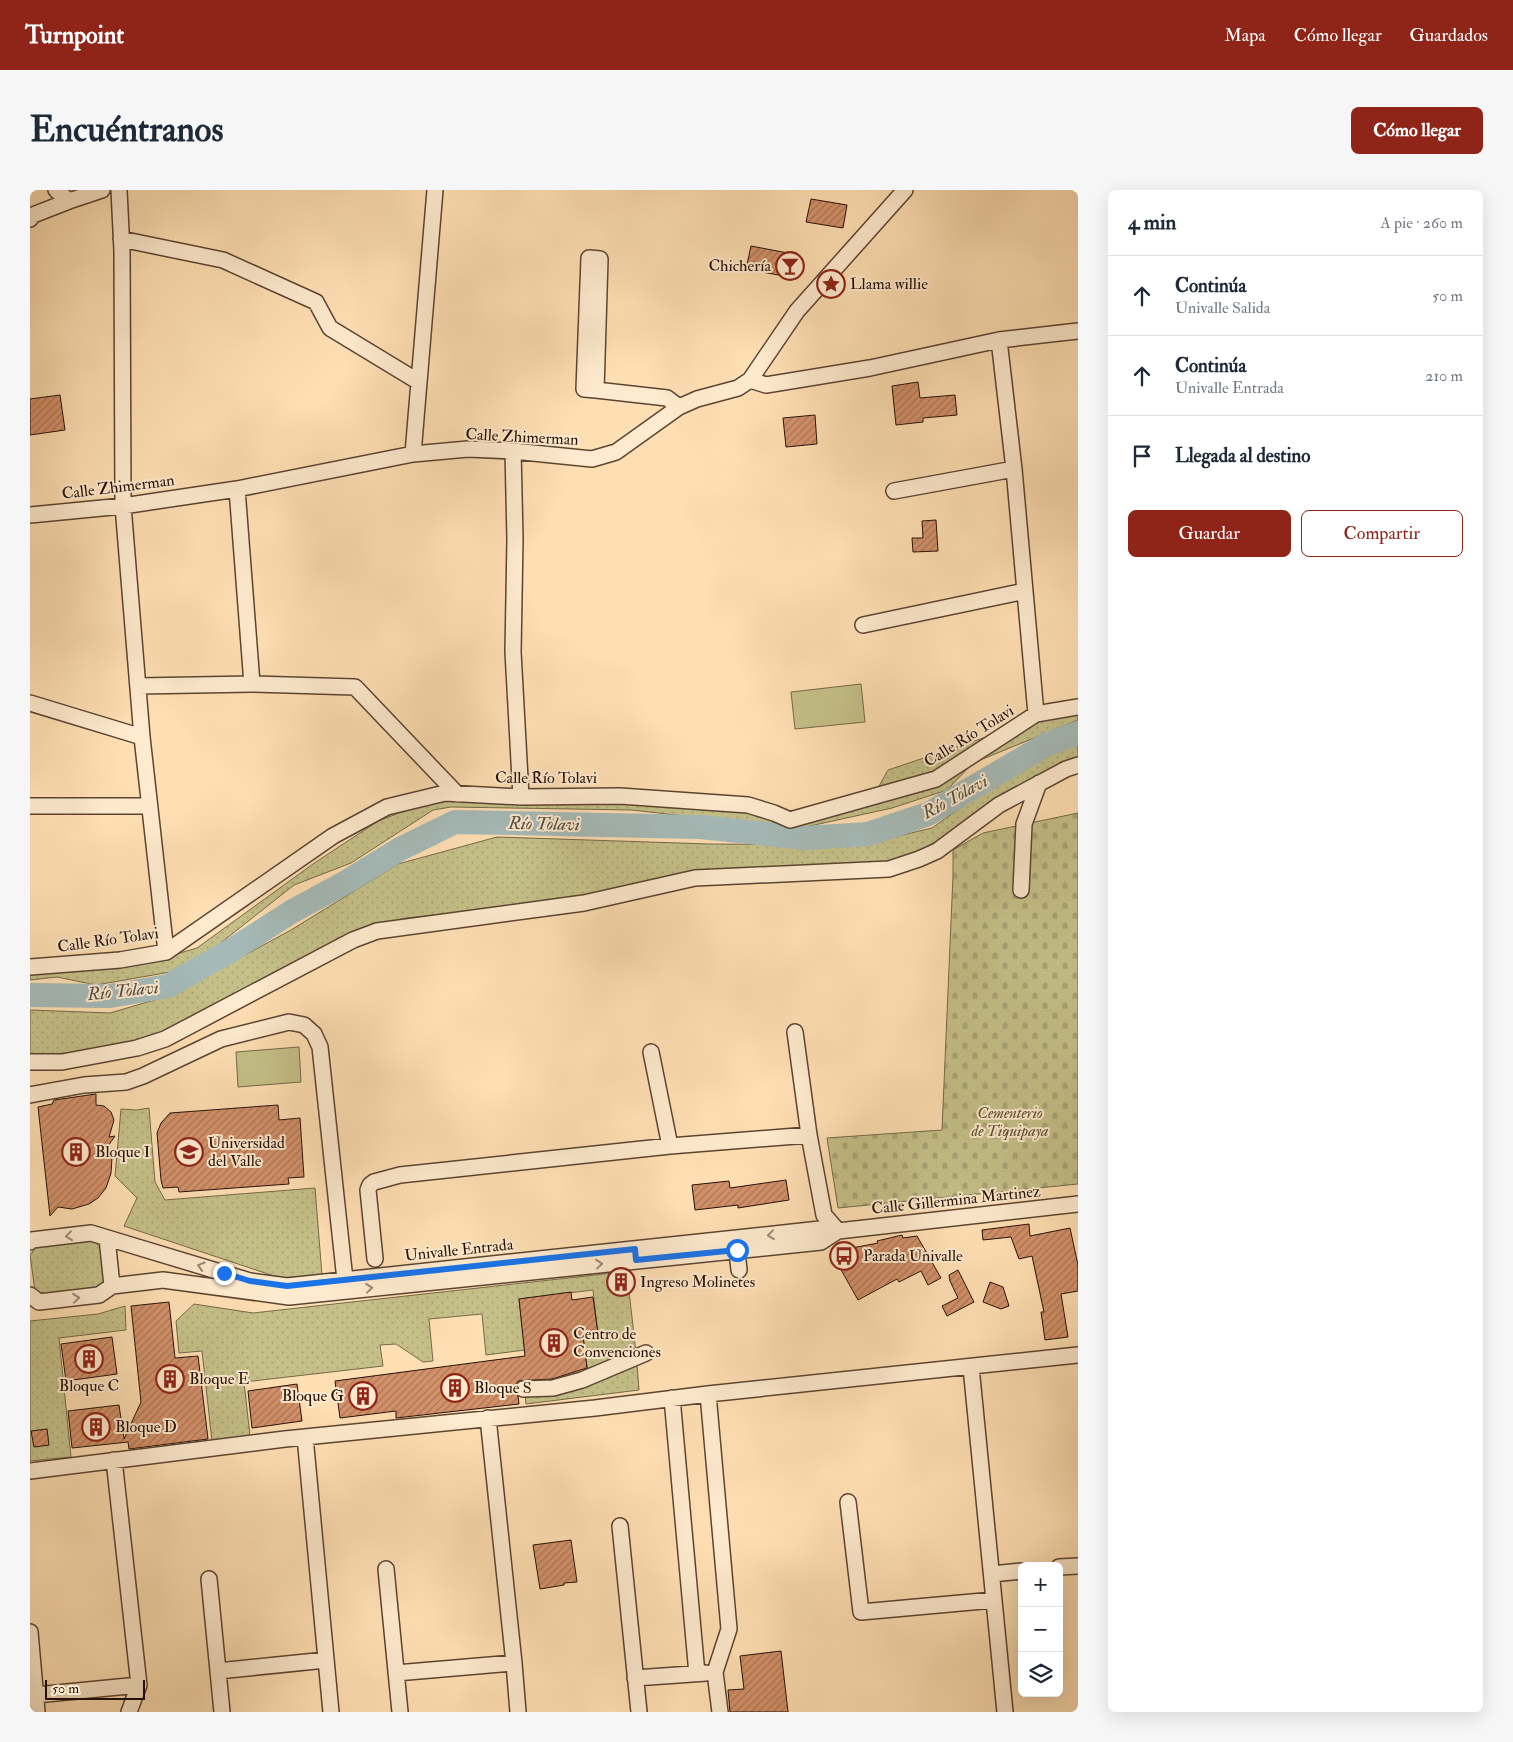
<!DOCTYPE html>
<html lang="es">
<head>
<meta charset="utf-8">
<style>
	:root { --surface:#fff; --page:#f6f6f7; --text:#1f2937; --muted:#747a83; --line:#e0e1e3; --accent:#8f2418 }
	body { margin:0; font-family:"IM FELL Double Pica",serif; background:var(--page); color:var(--text) }
	.controls { position:absolute; right:15px; bottom:15px; display:grid; overflow:hidden; border-radius:8px; box-shadow:0 5px 20px #0002 }
	.controls button { width:45px; height:45px; display:grid; place-items:center; padding:0; border:0; border-bottom:1px solid var(--line); background:var(--surface); color:var(--text); font:25px sans-serif }
	.scale { position:absolute; left:15px; bottom:12px; width:100px; box-sizing:border-box; padding-left:5px; border:2px solid #261007; border-top:0; font-size:14px; line-height:18px; white-space:nowrap; color:#261007; -webkit-text-stroke:4px #feeace; paint-order:stroke }
	.stop { position:absolute; width:15px; height:15px; margin:-11px; border:4px solid #1a73e8; border-radius:50%; background:#fff }
	.stop.end { background:#1a73e8; border-color:#fff; box-shadow:0 1px 5px #0008 }
	.list { margin:0; padding:0; list-style:none }
	h2 { display:flex; justify-content:space-between; align-items:center; height:65px; margin:0; padding:0 20px; font-size:21px }
	h2 small { font-size:16px; font-weight:400; color:var(--muted) }
	.list li { display:grid; grid-template-columns:32px 1fr auto; gap:15px; align-items:center; box-sizing:border-box; height:80px; padding:0 20px; border-top:1px solid var(--line) }
	.list b { display:block; font-size:19px; white-space:nowrap }
	.list p { margin:0; font-size:16px; white-space:nowrap; color:var(--muted) }
	.list em { font-size:16px; font-style:normal; color:var(--muted) }
	.actions { display:flex; gap:10px; padding:15px 20px }
	.actions a { flex:1; padding:11px 0; border:1px solid var(--accent); border-radius:8px; text-align:center; font-size:18px; color:var(--accent) }
	.actions .main { background:var(--accent); color:#fff }
	.icon { flex:none; width:28px; height:28px; fill:none; stroke:currentColor; stroke-width:2; stroke-linecap:round; stroke-linejoin:round }
	.map { position:relative; flex:none; width:1048px; height:1522px; overflow:hidden; border-radius:8px }
	header { display:flex; align-items:center; gap:30px; box-sizing:border-box; height:70px; padding:0 25px; background:var(--accent); color:#fff }
	header strong { font-size:24px }
	nav { display:flex; gap:28px; margin-inline-start:auto; font-size:18px }
	.intro { display:flex; align-items:center; justify-content:space-between; box-sizing:border-box; height:120px; padding:0 30px }
	h1 { margin:0; font-size:35px }
	.button { padding:12px 22px; border-radius:8px; background:var(--accent); color:#fff; font-size:18px; font-weight:700 }
	main { display:flex; gap:30px; padding:0 30px }
	aside { flex:1; background:var(--surface); border-radius:8px; box-shadow:0 5px 20px #0002 }
	.map>svg:first-child { display:block }
</style>
</head>
<body>
<header>
<strong>Turnpoint</strong>
<nav><a>Mapa</a><a>Cómo llegar</a><a>Guardados</a></nav>
</header>
<div class="intro"><h1>Encuéntranos</h1><a class="button">Cómo llegar</a></div>
<main>
<div class="map">
<svg width="1048" height="1522" viewBox="0 0 1048 1522">
	<defs>
		<pattern id="grass-dots" width="8" height="8" patternUnits="userSpaceOnUse" patternTransform="scale(1.25)"><rect width="8" height="8" fill="#c5c089"/><path d="M2 2h.1M6 6h.1" fill="none" stroke="#a9a475" stroke-width="1.8" stroke-linecap="round"/></pattern>
		<pattern id="cemetery-stones" width="16" height="16" patternUnits="userSpaceOnUse" patternTransform="scale(1.25)"><rect width="16" height="16" fill="#c5c089"/><path d="M2 7V4a2 2 0 0 1 4 0v3zM10 15v-3a2 2 0 0 1 4 0v3z" fill="#a9a475"/></pattern>
		<pattern id="building-hatch" width="6" height="6" patternUnits="userSpaceOnUse" patternTransform="scale(1.25)"><rect width="6" height="6" fill="#d3916a"/><path d="M-1 1l2-2M0 6l6-6M5 7l2-2" fill="none" stroke="#ab7555"/></pattern>
	</defs>
	<rect width="100%" height="100%" fill="#fedfb3"/>
	<filter id="stains"><feTurbulence type="fractalNoise" baseFrequency=".004" numOctaves="4"/><feColorMatrix values="0 0 0 0 .2 0 0 0 0 .09 0 0 0 0 .02 0 0 0 .5 -.17"/></filter>
	<radialGradient id="worn" r=".72"><stop offset=".6" stop-color="#630" stop-opacity="0"/><stop offset="1" stop-color="#630" stop-opacity=".3"/></radialGradient>
	<path fill="url(#grass-dots)" stroke="#766848" d="M1048,522V530L943,573L917,600L862,618L766,639L602,620L421,617L403,620L321,673L264,695L183,759L146,781L66,795L27,787L0,790V783L136,767L167,758L283,674L348,631L403,610L590,611L718,620L744,629L839,614L858,580L1007,530Z
		M1048,550V567L1032,573L969,608L900,658L858,671L831,675L662,681L525,712L376,728L328,740L144,837L108,852L40,863L0,866V820L80,823L141,805L261,740L368,674L467,647L679,654L830,655L902,638L964,594L1018,559Z
		M119,918L125,992L135,1010L285,998L292,1085L250,1088L94,1036L107,1008L85,986L91,919L106,920Z
		M63,1051L71,1057L75,1094L67,1100L12,1106L5,1101L0,1065L6,1057Z
		M583,1083L585,1102L599,1101L606,1163L558,1185L553,1146L568,1144L563,1100L489,1109L495,1160L456,1165L452,1124L399,1129L403,1171L393,1172L366,1154L350,1155L353,1176L214,1192L220,1246L182,1251L172,1161L149,1163L146,1131L164,1114L223,1123Z
		M95,1116L96,1140L29,1148L41,1267L0,1271V1131L68,1124Z
		M607,1175L609,1200L496,1214L495,1204Z"/>
	<path fill="url(#cemetery-stones)" stroke="#766848" d="M1048,623V994L808,1018L797,948L912,940L923,686V660L953,643Z"/>
	<path fill="#c5c089" stroke="#766848" d="M831,494L835,532L765,539L761,502Z
		M269,857L271,892L208,897L206,862Z"/>
	<g fill="none" stroke-linecap="round" stroke-linejoin="round">
		<path stroke="#a5bab8" stroke-width="24" d="M0,805L80,806L138,796L200,761L261,722L318,691L370,659L425,632L670,637L775,648L838,644L898,624L1017,554L1048,543"/>
	</g>
	<path fill="url(#building-hatch)" stroke="#261007" d="M781,9L817,15L813,38L776,32Z
		M721,56L763,64L759,87L716,79Z
		M888,192L890,208L925,205L927,225L893,228V232L866,235L862,196Z
		M30,205L35,240L0,245V209Z
		M785,225L787,254L756,257L753,228Z
		M906,330L908,361L883,362L882,348H893L892,331Z
		M66,904V915L74,916L81,922L84,930L79,947L85,946L78,956L82,968L81,983L76,998L68,1008L59,1014L42,1019L28,1017L20,1026L8,917L22,914L24,910Z
		M248,915L249,930L270,928L274,987L258,988L259,994L149,1002L148,997L133,998L131,990L127,943L131,933L140,923Z
		M756,990L759,1010L708,1018V1015L665,1020L662,995L699,991L700,998Z
		M999,1034L1000,1046L1040,1038L1048,1075V1101L1031,1104L1038,1147L1015,1150L1011,1122H1014L1002,1066L989,1069L981,1047L953,1050L952,1040Z
		M872,1045L873,1048L887,1046L911,1088L898,1095L891,1081L869,1092L867,1089L828,1110L801,1062L848,1053L847,1051Z
		M928,1080L944,1112L917,1126L912,1116L928,1108L920,1091L919,1085Z
		M597,1082L599,1101L585,1102L583,1083Z
		M960,1092L973,1097L979,1116L971,1119L953,1112Z
		M541,1102L542,1110L563,1107L568,1144L553,1146L557,1178L522,1189L488,1191L484,1199L488,1206L489,1214L366,1228V1221L310,1228L305,1191L495,1166L489,1109Z
		M139,1112L145,1168L168,1166L178,1249L99,1259L98,1252L42,1258L38,1221L89,1215L94,1249L111,1212L101,1116Z
		M82,1147L87,1184L36,1191L31,1154Z
		M267,1194L272,1231L222,1238L218,1201Z
		M17,1239L19,1255L4,1257L1,1241Z
		M541,1350L547,1392L534,1393V1395L510,1399L503,1355Z
		M751,1461L758,1522H700L698,1500L714,1499L710,1466Z"/>
	<g fill="none" stroke-linecap="round" stroke-linejoin="round">
		<defs>
			<path id="minor" d="M26,0L39,11
				M89,0L92,61L93,316L112,547L136,762
				M0,29L3,25L39,11L72,0
				M91,49L193,70L286,112L300,138L389,192
				M559,68L570,69L566,200L554,199Z
				M969,150L984,279L1006,524
				M720,190L736,195L840,178L969,150L1048,141
				M566,200L637,208L649,217
				M483,261L485,349L483,462L491,607
				M383,264L405,0
				M207,299L222,494
				M864,301L984,279
				M0,325L93,316L207,299L383,264L438,259L483,261L562,269L586,262L649,217L667,209L708,198L720,190L767,121L875,0
				M833,435L995,401
				M108,496L222,494L325,497L427,604
				M0,513L112,547
				M0,616H119
				M991,700L994,634L1009,593
				M0,777L90,770L136,762L303,646L357,617L415,603L491,607L590,606L718,615L744,623L760,630L906,589L1006,524L1048,517
				M765,842L779,945L794,1025L808,1041
				M621,862L640,956
				M0,872H32L107,858L135,849L323,750L347,741L554,713L665,688L859,679L889,669L907,661L969,615L1036,579L1048,575
				M0,905L54,895L96,892L113,886L191,849L259,832L274,835L284,844L290,857L315,1090
				M0,1052L2,1050L61,1043L220,1091L257,1096L790,1039L808,1041L1048,1014
				M706,1052L709,1080
				M345,1069L338,1000L340,995L344,992L370,985L640,956L779,945
				M82,1096L133,1090L259,1107L791,1052L808,1041
				M0,1105L9,1112L69,1105L82,1096L77,1048
				M941,1177L975,1522
				M493,1199L523,1198L552,1190L616,1163
				M678,1204L699,1439L685,1482L690,1522
				M642,1208L667,1484
				M458,1228L484,1473L488,1522
				M275,1247L301,1522
				M84,1270L109,1495L99,1522
				M0,1281L255,1249L565,1218L678,1204L1048,1165
				M818,1312L831,1422L964,1410
				M590,1336L609,1522
				M1029,1377L1048,1376
				M356,1379L370,1522
				M962,1384L992,1381
				M179,1389L192,1522
				M0,1442L7,1522
				M188,1481L296,1470
				M366,1483L484,1473
				M605,1488L676,1483
				M6,1505L109,1495"/>
		</defs>
		<use href="#minor" stroke="#5c4432" stroke-width="18"/>
		<use href="#minor" stroke="#feeace" stroke-width="15"/>
	</g>
	<defs><path id="oneway-chevron" d="M-2-3.5L2.5 0L-2 3.5" fill="none" stroke-width="1.6" stroke-linecap="round" stroke-linejoin="round" transform="scale(1.25)"/></defs>
	<g stroke="#9d8874">
		<use href="#oneway-chevron" transform="translate(741 1045) rotate(174)"/>
		<use href="#oneway-chevron" transform="translate(39 1046) rotate(173)"/>
		<use href="#oneway-chevron" transform="translate(569 1074) rotate(-6)"/>
		<use href="#oneway-chevron" transform="translate(171 1076) rotate(-163)"/>
		<use href="#oneway-chevron" transform="translate(339 1098) rotate(-6)"/>
		<use href="#oneway-chevron" transform="translate(46 1108) rotate(-6)"/>
	</g>
	<g fill="none" stroke-linecap="round" stroke-linejoin="round">
		<path stroke="#1a73e8" stroke-width="6" d="M194,1083L220,1091L257,1096L605,1059L606,1070L707,1060"/>
	</g>
	<defs>
		<symbol id="bar-ring" viewBox="-11 -11 22 22"><circle r="9.5" fill="#feeace" stroke="#8f2418" stroke-width="1.5"/><path d="M-6-5H6L.8 .8V4.5H3.5V6h-7V4.5H-.8V.8Z" fill="#8f2418"/></symbol>
		<symbol id="sight-ring" viewBox="-11 -11 22 22"><circle r="9.5" fill="#feeace" stroke="#8f2418" stroke-width="1.5"/><path d="M0-6L1.8-2.2L6-1.7L2.9 1.2L3.7 5.4L0 3.3L-3.7 5.4L-2.9 1.2L-6-1.7L-1.8-2.2Z" fill="#8f2418"/></symbol>
		<symbol id="building-ring" viewBox="-11 -11 22 22"><circle r="9.5" fill="#feeace" stroke="#8f2418" stroke-width="1.5"/><path d="M-4-6H4V6H1V3H-1V6H-4ZM-2.5-4.3h1.7v1.8h-1.7ZM.8-4.3h1.7v1.8H.8ZM-2.5-1h1.7V.8h-1.7ZM.8-1h1.7V.8H.8Z" fill="#8f2418"/></symbol>
		<symbol id="university-ring" viewBox="-11 -11 22 22"><circle r="9.5" fill="#feeace" stroke="#8f2418" stroke-width="1.5"/><path d="M0-5L7-2L0 1L-7-2ZM-4 1L0 2.5L4 1V4Q0 6-4 4Z" fill="#8f2418"/></symbol>
		<symbol id="bus-ring" viewBox="-11 -11 22 22"><circle r="9.5" fill="#feeace" stroke="#8f2418" stroke-width="1.5"/><path d="M-5-6H5V4H4V6H2V4H-2V6H-4V4H-5ZM-3.5-4V0h7V-4ZM-3.5 1.2v1.5H-2V1.2ZM2 1.2v1.5H3.5V1.2Z" fill="#8f2418"/></symbol>
	</defs>
	<g fill-rule="evenodd">
		<use href="#bar-ring" x="744" y="60" width="32" height="32"/>
		<use href="#sight-ring" x="785" y="78" width="32" height="32"/>
		<use href="#building-ring" x="30" y="946" width="32" height="32"/>
		<use href="#university-ring" x="143" y="946" width="32" height="32"/>
		<use href="#bus-ring" x="798" y="1050" width="32" height="32"/>
		<use href="#building-ring" x="575" y="1076" width="32" height="32"/>
		<use href="#building-ring" x="508" y="1137" width="32" height="32"/>
		<use href="#building-ring" x="43" y="1153" width="32" height="32"/>
		<use href="#building-ring" x="124" y="1173" width="32" height="32"/>
		<use href="#building-ring" x="409" y="1182" width="32" height="32"/>
		<use href="#building-ring" x="317" y="1190" width="32" height="32"/>
		<use href="#building-ring" x="50" y="1221" width="32" height="32"/>
	</g>
	<g text-anchor="middle" dominant-baseline="central" stroke-width="4" stroke-linejoin="round" paint-order="stroke">
		<g font-size="16" fill="#261007" stroke="#feeace" text-anchor="start">
			<text x="741" y="76" text-anchor="end">Chichería</text>
			<text x="820" y="94">Llama willie</text>
			<text x="178" y="953">Universidad<tspan x="178" dy="18">del Valle</tspan></text>
			<text x="65" y="962">Bloque I</text>
			<text x="833" y="1066">Parada Univalle</text>
			<text x="610" y="1092">Ingreso Molinetes</text>
			<text x="543" y="1144">Centro de<tspan x="543" dy="18">Convenciones</tspan></text>
			<text x="159" y="1189">Bloque E</text>
			<text x="59" y="1196" text-anchor="middle">Bloque C</text>
			<text x="444" y="1198">Bloque S</text>
			<text x="314" y="1206" text-anchor="end">Bloque G</text>
			<text x="85" y="1237">Bloque D</text>
		</g>
		<g font-size="16" fill="#261007" stroke="#feeace">
			<text transform="translate(492 247) rotate(3)">Calle Zhimerman</text>
			<text transform="translate(88 297) rotate(-7)">Calle Zhimerman</text>
			<text transform="translate(939 546) rotate(-32)">Calle Río Tolavi</text>
			<text x="516" y="588">Calle Río Tolavi</text>
			<text transform="translate(78 750) rotate(-8)">Calle Río Tolavi</text>
			<text transform="translate(926 1010) rotate(-6)">Calle Gillermina Martinez</text>
			<text transform="translate(429 1060) rotate(-6)">Univalle Entrada</text>
		</g>
		<g font-size="16" font-style="italic" fill="#5e4e34" stroke="#feeace">
			<text x="980" y="923">Cementerio<tspan x="980" dy="18">de Tiquipaya</tspan></text>
		</g>
		<g font-size="18" font-style="italic" fill="#524c45" stroke="#feeace">
			<text transform="translate(925 607) rotate(-29)">Río Tolavi</text>
			<text transform="translate(514 634) rotate(1)">Río Tolavi</text>
			<text transform="translate(93 801) rotate(-6)">Río Tolavi</text>
		</g>
	</g>
	<rect width="100%" height="100%" filter="url(#stains)"/>
	<rect width="100%" height="100%" fill="url(#worn)"/>
</svg>
<div class="controls">
<button>+</button>
<button>−</button>
<button><svg class="icon" aria-label="layers" viewBox="0 0 24 24"><path d="M12 4l9 5-9 5-9-5zM3 14l9 5 9-5"/></svg></button>
</div>
<div class="scale">50 m</div>
<div class="stop" style="left:707px;top:1060px"></div>
<div class="stop end" style="left:194px;top:1083px"></div>
</div>
<aside>
<h2>4 min<small>A pie · 260 m</small></h2>
<ul class="list">
<li><svg class="icon" aria-label="ahead" viewBox="0 0 24 24"><path d="M12 20V5M6 11l6-6 6 6"/></svg><div><b>Continúa</b><p>Univalle Salida</p></div><em>50 m</em></li>
<li><svg class="icon" aria-label="ahead" viewBox="0 0 24 24"><path d="M12 20V5M6 11l6-6 6 6"/></svg><div><b>Continúa</b><p>Univalle Entrada</p></div><em>210 m</em></li>
<li><svg class="icon" aria-label="arrive" viewBox="0 0 24 24"><path d="M6 21V4h12l-3 4 3 4H6"/></svg><div><b>Llegada al destino</b></div></li>
</ul>
<div class="actions"><a class="main">Guardar</a><a>Compartir</a></div>
</aside>
</main>
</body>
</html>
